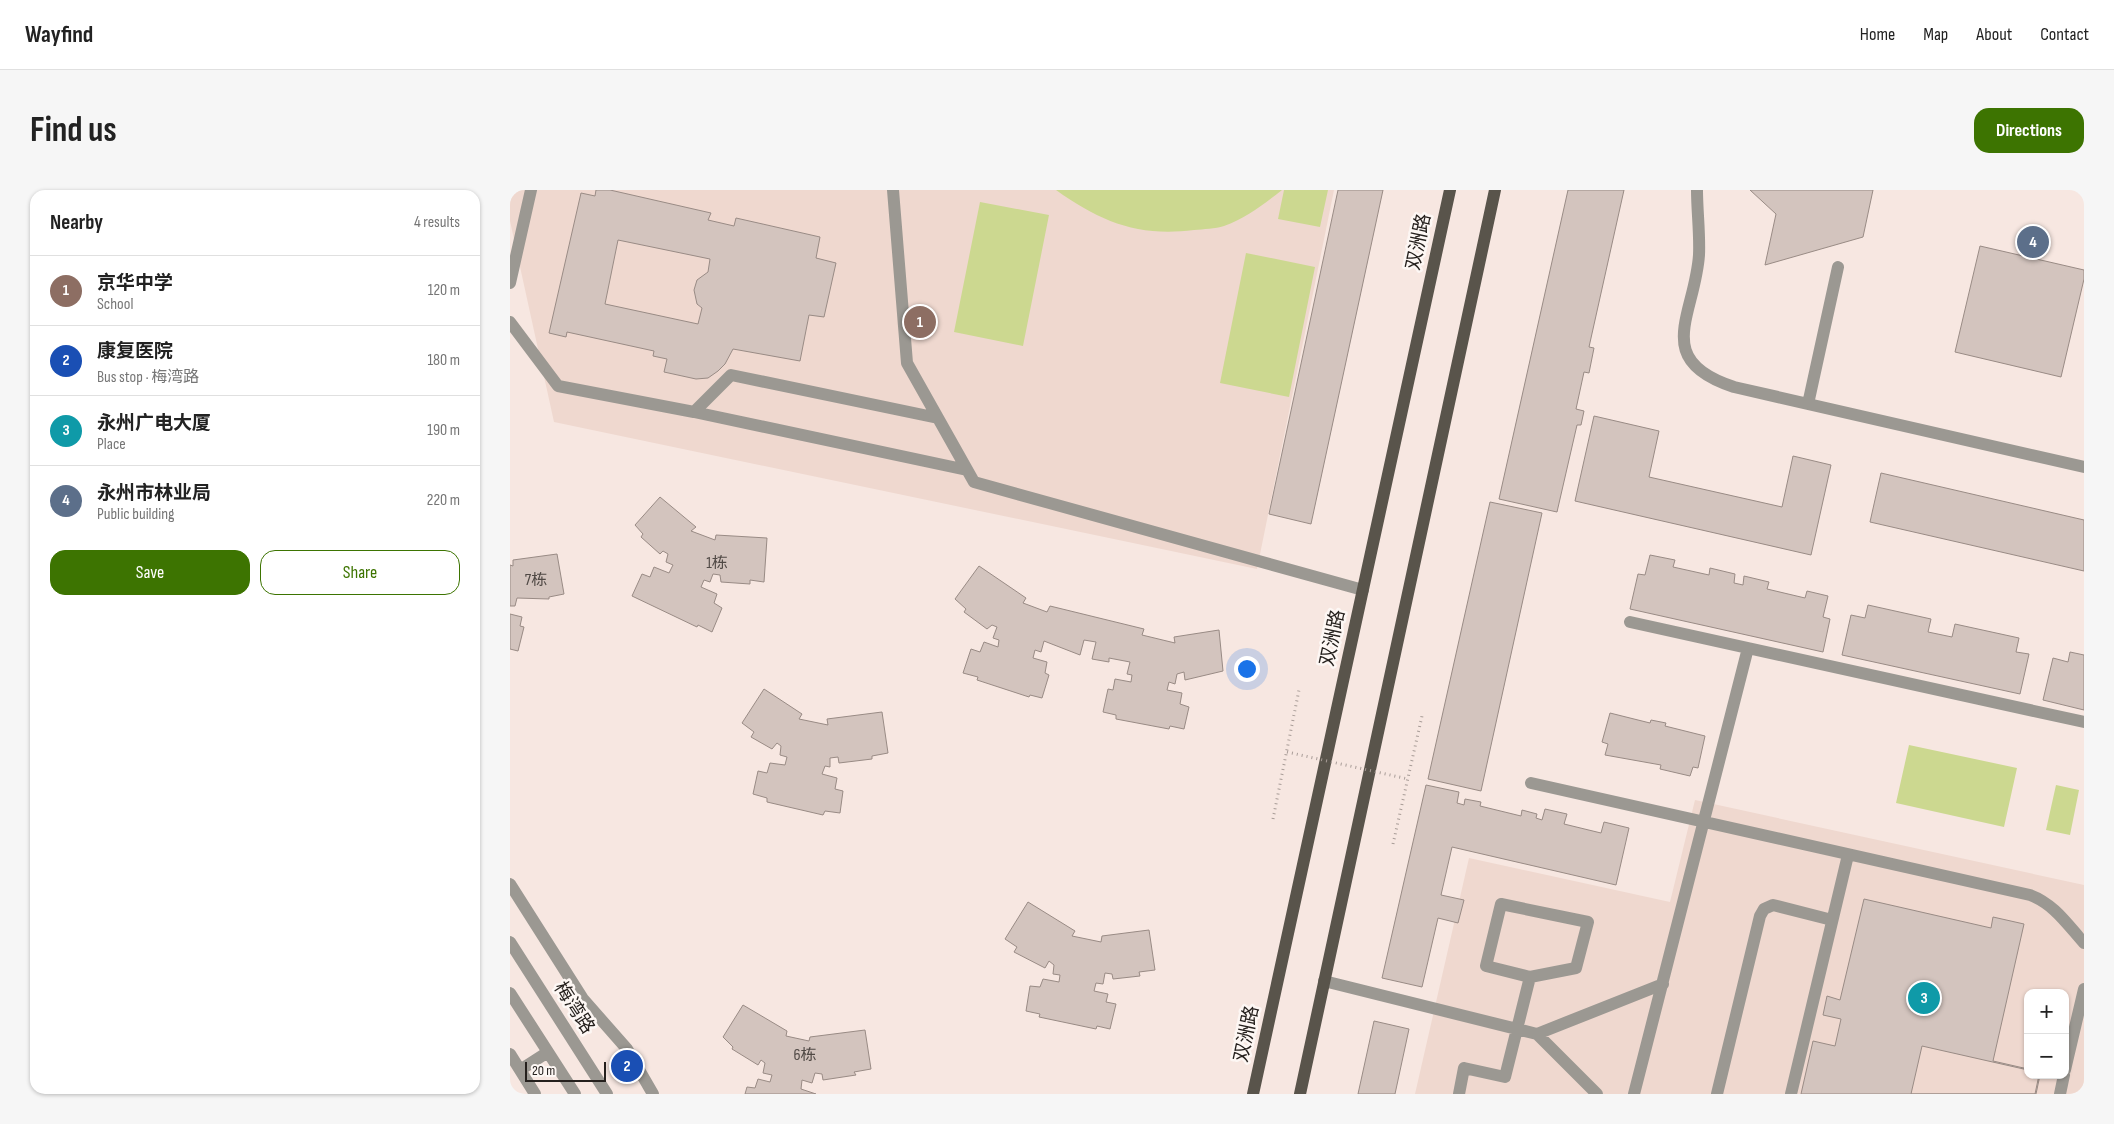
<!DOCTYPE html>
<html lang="en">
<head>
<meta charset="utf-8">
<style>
	:root { --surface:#fff; --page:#f6f6f6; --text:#222; --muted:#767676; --line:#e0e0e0; --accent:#3d7401 }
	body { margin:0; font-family:"Sofia Sans Condensed","Noto Sans SC",sans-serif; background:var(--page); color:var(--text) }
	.controls { position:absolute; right:15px; bottom:15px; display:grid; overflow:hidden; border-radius:10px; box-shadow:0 1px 4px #0004 }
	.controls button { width:45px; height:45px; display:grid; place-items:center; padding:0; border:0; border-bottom:1px solid var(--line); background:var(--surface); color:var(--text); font:25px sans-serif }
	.scale { position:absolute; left:15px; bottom:12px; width:81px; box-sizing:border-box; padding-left:5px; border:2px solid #25201d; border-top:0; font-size:14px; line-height:18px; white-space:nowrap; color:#25201d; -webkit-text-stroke:4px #fdf7f4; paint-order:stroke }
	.you { position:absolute; left:736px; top:478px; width:18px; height:18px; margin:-12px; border:4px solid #fff; border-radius:50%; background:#1a73e8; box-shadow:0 0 0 8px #1a73e833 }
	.badge { display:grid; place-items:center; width:32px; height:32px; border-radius:50%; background:var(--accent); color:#fff; font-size:16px; font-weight:700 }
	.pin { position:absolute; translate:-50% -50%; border:2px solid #fff; box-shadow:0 1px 5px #0006 }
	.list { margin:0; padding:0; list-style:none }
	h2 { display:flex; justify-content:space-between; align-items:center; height:65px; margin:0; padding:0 20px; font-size:21px }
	h2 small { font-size:16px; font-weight:400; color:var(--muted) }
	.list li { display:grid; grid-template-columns:32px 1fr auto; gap:15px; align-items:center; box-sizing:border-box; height:70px; padding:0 20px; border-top:1px solid var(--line) }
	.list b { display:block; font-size:19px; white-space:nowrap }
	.list p { margin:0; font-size:16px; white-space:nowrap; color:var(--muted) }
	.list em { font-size:16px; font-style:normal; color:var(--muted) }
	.actions { display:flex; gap:10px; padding:15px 20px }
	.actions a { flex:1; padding:11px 0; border:1px solid var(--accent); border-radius:15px; text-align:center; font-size:18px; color:var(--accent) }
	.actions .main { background:var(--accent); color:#fff }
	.map { position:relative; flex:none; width:1574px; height:904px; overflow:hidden; border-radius:15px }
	header { display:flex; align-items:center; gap:30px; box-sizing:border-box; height:70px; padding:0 25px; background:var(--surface); border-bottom:1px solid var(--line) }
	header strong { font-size:24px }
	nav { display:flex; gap:28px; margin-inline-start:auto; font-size:18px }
	.intro { display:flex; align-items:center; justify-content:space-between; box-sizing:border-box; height:120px; padding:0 30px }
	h1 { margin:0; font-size:35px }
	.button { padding:12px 22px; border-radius:15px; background:var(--accent); color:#fff; font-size:18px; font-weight:700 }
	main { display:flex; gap:30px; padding:0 30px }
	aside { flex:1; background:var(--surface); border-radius:15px; box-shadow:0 1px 4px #0004 }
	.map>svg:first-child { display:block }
</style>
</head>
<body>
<header>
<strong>Wayfind</strong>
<nav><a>Home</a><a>Map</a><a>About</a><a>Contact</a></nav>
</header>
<div class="intro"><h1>Find us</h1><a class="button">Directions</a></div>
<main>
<aside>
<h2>Nearby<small>4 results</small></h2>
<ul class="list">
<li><span class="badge" style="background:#8d6e63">1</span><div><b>京华中学</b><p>School</p></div><em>120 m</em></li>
<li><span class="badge" style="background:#1a4fb4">2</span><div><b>康复医院</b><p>Bus stop · 梅湾路</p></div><em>180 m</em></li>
<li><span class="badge" style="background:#0f9aa8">3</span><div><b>永州广电大厦</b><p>Place</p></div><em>190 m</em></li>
<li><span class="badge" style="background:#5c6f8a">4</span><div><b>永州市林业局</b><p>Public building</p></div><em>220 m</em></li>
</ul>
<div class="actions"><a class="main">Save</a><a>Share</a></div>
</aside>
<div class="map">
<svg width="1574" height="904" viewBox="0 0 1574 904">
	<rect width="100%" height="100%" fill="#f7e7e1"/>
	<path fill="#efd8cf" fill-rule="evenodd" d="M0,0H824L747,379L44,232L0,31Z
		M1185,610L1574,695V904H905L959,668L1160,712ZM1518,803H1555V885H1518Z"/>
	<path fill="#ccd890" d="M546,0H772C754,14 736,28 714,36C705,39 694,39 684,40C628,47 591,32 546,0Z
		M774,0H818L810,37L768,29Z
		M470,12L539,25L513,156L444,142Z
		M736,63L805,77L779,207L710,193Z
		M1399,555L1507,578L1494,637L1386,613Z
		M1546,595L1569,600L1560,645L1536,640Z"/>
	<path fill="#d3c4be" stroke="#998b85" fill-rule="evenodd" d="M86,0H100L201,23L198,30L224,36L226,28L310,47L306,68L326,73L314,127L299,125L290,171L223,159L215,174L208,181L198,188L186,189L154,182L157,169L143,166L144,161L57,142L56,147L39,143L71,3L85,6ZM108,50L200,69L198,82L187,90L184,100L187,114L192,118L188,134L95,114Z
		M828,0H873L801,334L759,324Z
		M1058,0H1114L1079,157L1084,158L1079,183L1074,182L1066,219L1074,221L1071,235H1067L1047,322L989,309Z
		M1240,0H1363L1353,47L1255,75L1266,24Z
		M1470,56L1574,80V89L1551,187L1445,162Z
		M1084,226L1149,241L1139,287L1272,317L1283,266L1321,275L1301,365L1065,311Z
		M1371,283L1574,330V381L1360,332Z
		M150,307L186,337L181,341L205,350L206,345L257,348L254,392L240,390V394L211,392L210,385L203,384L200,392L194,390L191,397L207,404L204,413L212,418L202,442L188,435L187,437L122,406L132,384L140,387L144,377L159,383L163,375L156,372L158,364L153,361L150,364L131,347L133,344L125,335Z
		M980,312L1032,323L971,601L918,589Z
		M47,364L54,404L39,407V409L7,408L5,416H0V375L3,376V370Z
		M1140,365L1165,370L1163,377L1199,385L1200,378L1225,384L1224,393L1233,395L1234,386L1259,392L1257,399L1295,408L1297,401L1318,406L1313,427L1320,429L1313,462L1120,419L1128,384L1135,385Z
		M469,376L516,408L513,413L537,422L540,416L634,439L632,445L665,453L664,447L709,440L713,481L675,490L674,482L667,484L665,494L659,492L657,500L672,503L670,514L679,517L674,539L660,536L659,539L606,529V525L593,522L598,499L603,500L605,489L621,492L622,485L617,484L620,472L599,468V472L582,469L586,452L574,450L570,465L534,451L531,462L525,460L523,468L537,472L535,483L539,485L532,508L520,505L519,507L467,490L468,487L453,483L461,459L470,462L474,452L488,457L489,450L483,448L487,437L482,435L477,439L454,422L456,419L445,409Z
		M1358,415L1421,429L1418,442L1442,447L1445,434L1509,448L1506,462L1519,464L1510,504L1332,465L1341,425L1355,428Z
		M0,424L12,427L10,436L14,437L8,461L0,459Z
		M1560,462L1574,465V520L1533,510L1543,468L1558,472Z
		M254,499L292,524L289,529L318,535L317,529L372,522L378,563L362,566V569L329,573L328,567L320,568V577L315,576L312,584L327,588L325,599L333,601L330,623L315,621L313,625L257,612V608L243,604L248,581L257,583L260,573L275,575L277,567L270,565L271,556L267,553L262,559L241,547L244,542L232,533Z
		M1100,523L1140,533L1141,530L1156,533L1155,536L1195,546L1188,578L1183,577L1180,586L1150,579L1151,575L1095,565L1098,554L1092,552Z
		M916,595L949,602L947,613L954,615L955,609L971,612L970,616L1011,626L1012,620L1027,624L1026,628L1032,630L1035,619L1057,624L1054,634L1091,643L1094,632L1119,638L1106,695L942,657L931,705L954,710L948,733L928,728L912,797L872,788Z
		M1354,709L1481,738L1483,727L1514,734L1483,871L1518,879V885H1530L1526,904H1291L1303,851L1325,856L1331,829L1313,825L1317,806L1330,810Z
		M518,712L565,741L562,746L591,752L592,746L639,740L645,780L629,782L630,786L603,789L602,784L595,783L593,794L586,793L584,801L598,804L596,812L606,814L600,839L587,836L586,839L529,827L530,824L516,821L520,796L530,797L533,789L549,792L550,785L543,784L544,775L539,771L535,778L504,762L507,757L495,749Z
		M233,815L277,841L276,846L299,851L300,847L355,840L361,879L344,882L346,885L313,890L312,884L305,883L302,893L292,890L291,899L306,904H235L237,897L245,898L248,889L260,892L262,885L253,883L255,873L251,870L248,875L222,859L223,857L213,847Z
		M864,831L899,839L885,904H848Z
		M1412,856L1518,880V885H1529L1525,904H1401Z"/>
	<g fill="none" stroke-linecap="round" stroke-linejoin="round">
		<path stroke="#a99d98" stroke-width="3" stroke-dasharray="1 4" stroke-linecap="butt" d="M763,629L789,500
			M883,654L912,526"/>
		<path stroke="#9b9892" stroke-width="12" d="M383,0L397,173L464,292L853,400
			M1187,0C1187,21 1190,44 1189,65C1185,125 1141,170 1224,197L1574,277
			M0,93L21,0
			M0,132L48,196L184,222
			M1298,214L1328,77
			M428,228L221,185L184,222L457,280
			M1120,432L1574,532
			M1021,593L1520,705C1544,714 1557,734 1574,753
			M0,694L73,809L117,859L143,904
			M991,714L1078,732L1066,778L1020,787L976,776Z
			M0,752L97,904
			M814,791L1027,844L1153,794
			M0,803L65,904
			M1027,844L1087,904
			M0,864L25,904
			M10,880L38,862
			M1555,880L1574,799
			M949,904L954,878L995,887L1020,787
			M1124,904L1238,458
			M1207,904L1250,726L1254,719L1263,715L1322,730
			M1281,904L1338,665
			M1550,904L1554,885"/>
		<path stroke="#59544b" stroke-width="12" d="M743,904L940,0
			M790,904L985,0"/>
		<path stroke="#a99d98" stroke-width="3" stroke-dasharray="1 4" stroke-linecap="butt" d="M777,562L898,589"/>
	</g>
	<g text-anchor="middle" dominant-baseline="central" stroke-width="5" stroke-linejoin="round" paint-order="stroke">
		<g font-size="16" fill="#504945">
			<text x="207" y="373">1栋</text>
			<text x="26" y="390">7栋</text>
			<text x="295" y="865">6栋</text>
		</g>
		<g font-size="19" fill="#25201d" stroke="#fdf7f4">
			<text transform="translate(909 52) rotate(-78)">双洲路</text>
			<text transform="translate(823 448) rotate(-78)">双洲路</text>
			<text transform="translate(64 818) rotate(57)">梅湾路</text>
			<text transform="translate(737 844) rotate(-78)">双洲路</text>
		</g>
	</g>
</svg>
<div class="controls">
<button>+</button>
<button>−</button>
</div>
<div class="scale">20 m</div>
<div class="you"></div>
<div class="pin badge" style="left:410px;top:132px;background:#8d6e63">1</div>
<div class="pin badge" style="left:117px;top:876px;background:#1a4fb4">2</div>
<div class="pin badge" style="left:1414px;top:808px;background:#0f9aa8">3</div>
<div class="pin badge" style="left:1523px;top:52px;background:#5c6f8a">4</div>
</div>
</main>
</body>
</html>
